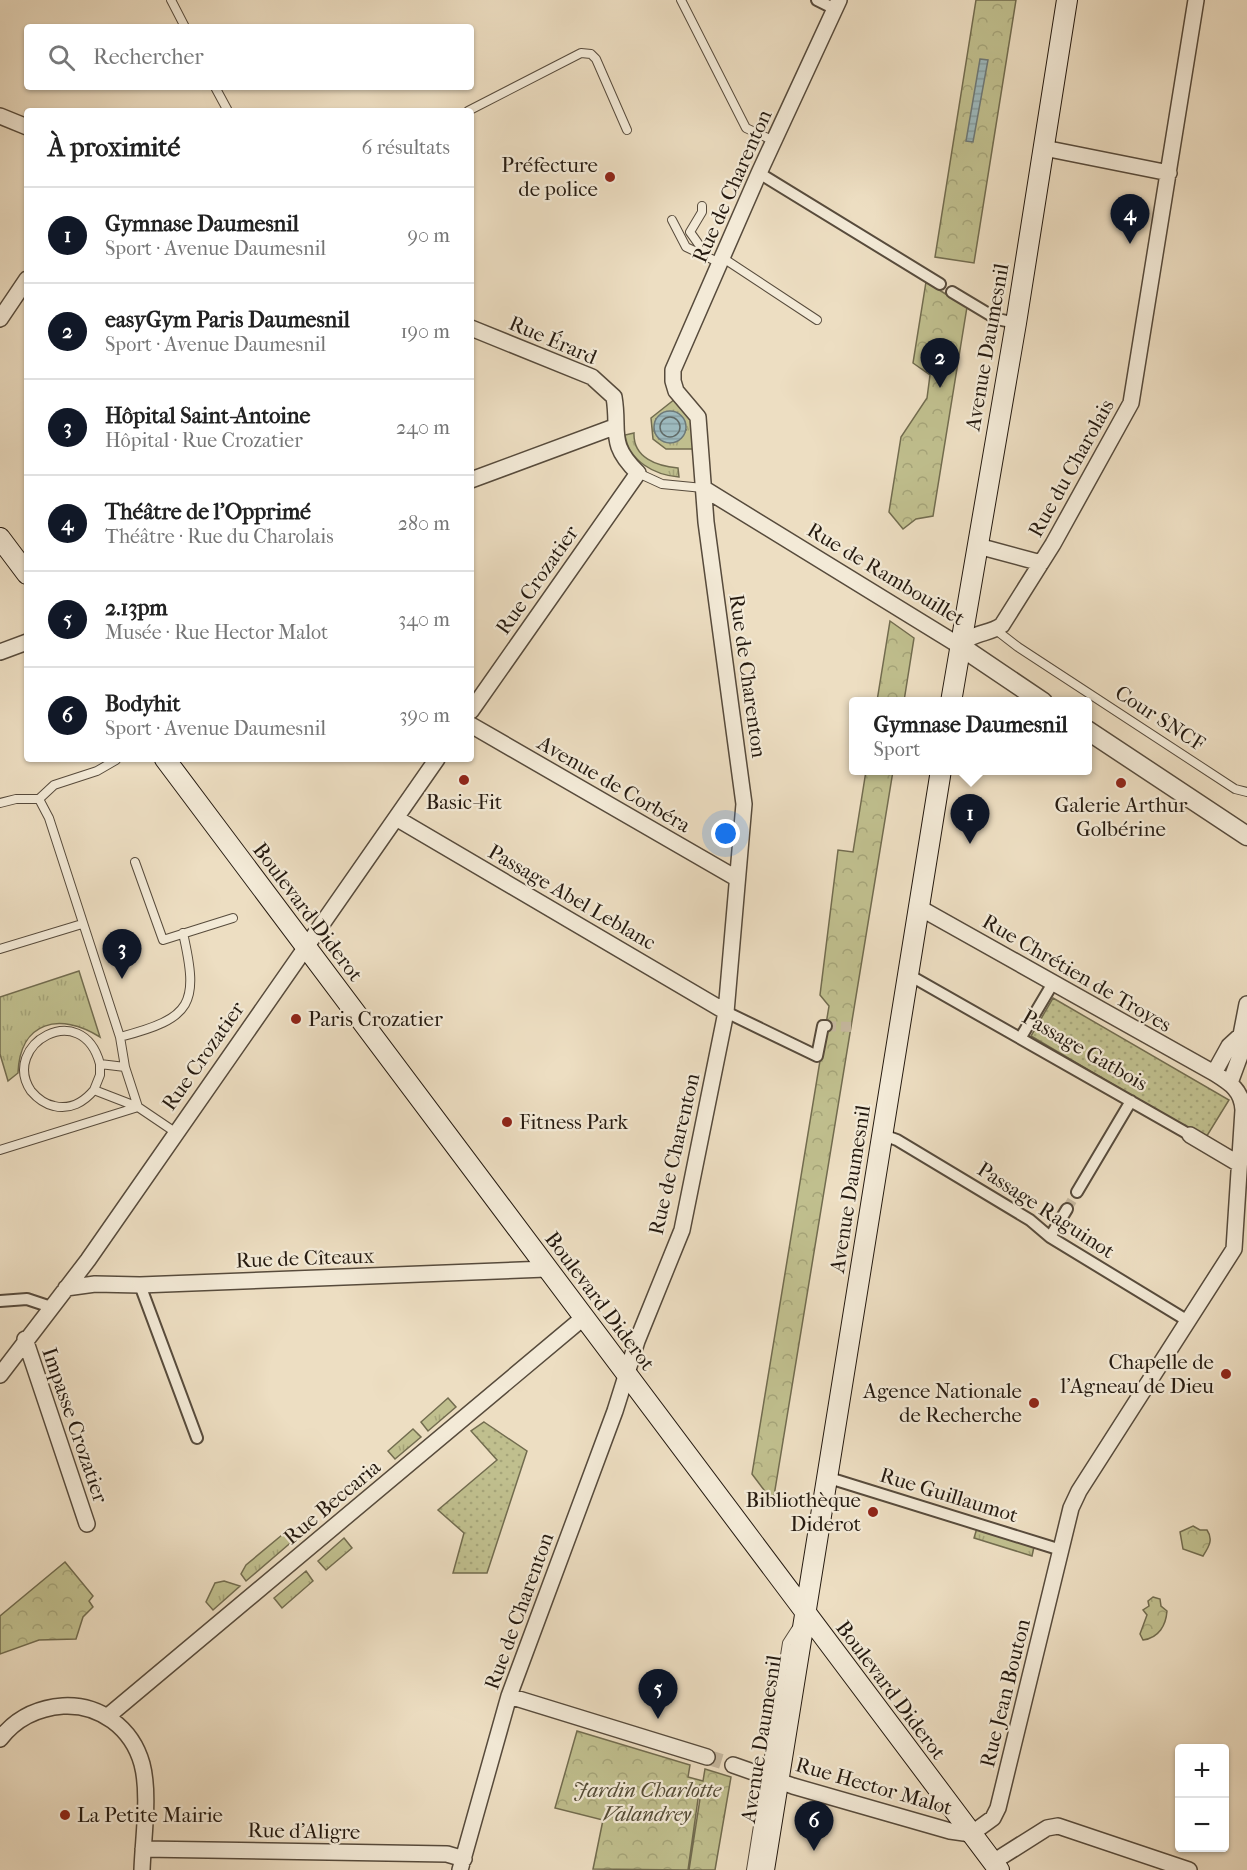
<!DOCTYPE html>
<html lang="fr">
<head>
<meta charset="utf-8">
<style>
	:root { --surface:#fff; --page:#f6f6f6; --text:#222; --muted:#767676; --line:#e0e0e0; --accent:#111827 }
	body { margin:0; font-family:"IM FELL French Canon",serif; background:var(--page); color:var(--text) }
	.controls { position:absolute; right:18px; bottom:18px; display:grid; overflow:hidden; border-radius:6px; box-shadow:0 2px 4px #0004 }
	.controls button { width:54px; height:54px; display:grid; place-items:center; padding:0; border:0; border-bottom:2px solid var(--line); background:var(--surface); color:var(--text); font:30px sans-serif }
	.you { position:absolute; left:726px; top:834px; width:21px; height:21px; margin:-15px; border:4px solid #fff; border-radius:50%; background:#1a73e8; box-shadow:0 0 0 9px #1a73e833 }
	.badge { display:grid; place-items:center; width:39px; height:39px; border-radius:50%; background:var(--accent); color:#fff; font-size:20px; font-weight:700 }
	.pin { position:absolute; translate:-50% -50px; filter:drop-shadow(0 2px 3px #0008) }
	.pin::after { content:''; position:absolute; top:32px; width:21px; height:18px; background:inherit; clip-path:polygon(0 0,100% 0,50% 100%) }
	.popup { position:absolute; left:849px; top:697px; width:243px; height:78px; box-sizing:border-box; display:grid; place-content:center; border-radius:6px; background:var(--surface); filter:drop-shadow(0 2px 4px #0005); font-size:20px; white-space:nowrap; color:var(--muted) }
	.popup b { font-size:22px; color:var(--text) }
	.popup::after { content:''; position:absolute; left:50%; top:100%; margin-left:-12px; border:12px solid transparent; border-top-color:var(--surface) }
	.list { margin:0; padding:0; list-style:none }
	h2 { display:flex; justify-content:space-between; align-items:center; height:78px; margin:0; padding:0 24px; font-size:26px }
	h2 small { font-size:20px; font-weight:400; color:var(--muted) }
	.list li { display:grid; grid-template-columns:39px 1fr auto; gap:18px; align-items:center; box-sizing:border-box; height:96px; padding:0 24px; border-top:2px solid var(--line) }
	.list b { display:block; font-size:22px; white-space:nowrap }
	.list p { margin:0; font-size:20px; white-space:nowrap; color:var(--muted) }
	.list em { font-size:20px; font-style:normal; color:var(--muted) }
	.icon { flex:none; width:33px; height:33px; fill:none; stroke:currentColor; stroke-width:2; stroke-linecap:round; stroke-linejoin:round }
	.map { position:relative; flex:none; width:1247px; height:1870px; overflow:hidden }
	.search { position:absolute; background:var(--surface); box-shadow:0 2px 4px #0004; left:24px; top:24px; width:450px; height:66px; display:flex; align-items:center; gap:15px; box-sizing:border-box; padding:0 21px; border-radius:6px; color:var(--muted); font-size:22px }
	.panel { position:absolute; background:var(--surface); box-shadow:0 2px 4px #0004; left:24px; top:108px; width:450px; height:654px; border-radius:6px }
	.map>svg:first-child { display:block }
</style>
</head>
<body>
<div class="map">
<svg width="1247" height="1870" viewBox="0 0 1247 1870">
	<defs>
		<pattern id="grass-tufts" width="24" height="20" patternUnits="userSpaceOnUse" patternTransform="scale(1.5)"><rect width="24" height="20" fill="#c0bf8e"/><path d="M3 7l-1-3M5 7V3M7 7l1-3M15 17l-1-3M17 17v-4M19 17l1-3" fill="none" stroke="#a5a479"/></pattern>
		<pattern id="forest-crowns" width="20" height="18" patternUnits="userSpaceOnUse" patternTransform="scale(1.5)"><rect width="20" height="18" fill="#c0bf8e"/><path d="M2 6a3 3 0 1 1 6 0M12 15a3 3 0 1 1 6 0" fill="none" stroke="#a5a479"/></pattern>
		<pattern id="garden-dots" width="8" height="8" patternUnits="userSpaceOnUse" patternTransform="scale(1.5)"><rect width="8" height="8" fill="#c0bf8e"/><path d="M2 2h.1M6 6h.1" fill="none" stroke="#a5a479" stroke-width="1.8" stroke-linecap="round"/></pattern>
		<pattern id="water-rules" width="6" height="5" patternUnits="userSpaceOnUse" patternTransform="scale(1.5)"><rect width="6" height="5" fill="#9db9bd"/><path d="M0 2.5h6" fill="none" stroke="#879ea1"/></pattern>
	</defs>
	<rect width="100%" height="100%" fill="#eddec2"/>
	<filter id="stains"><feTurbulence type="fractalNoise" baseFrequency=".00333" numOctaves="4"/><feColorMatrix values="0 0 0 0 .2 0 0 0 0 .09 0 0 0 0 .02 0 0 0 .5 -.17"/></filter>
	<radialGradient id="worn" r=".72"><stop offset=".6" stop-color="#630" stop-opacity="0"/><stop offset="1" stop-color="#630" stop-opacity=".3"/></radialGradient>
	<path fill="url(#grass-tufts)" stroke="#726c4f" stroke-width="1.5" fill-rule="evenodd" d="M675,399L691,417L693,449H666L653,439L651,418ZM656,419L686,430L681,438L659,439L654,431Z
		M634,433C633,458 657,466 678,468L679,477C654,475 629,461 625,435Z
		M79,971L100,1037C60,1012 20,1021 18,1073L8,1081L0,1054V997Z
		M448,1398L456,1407L428,1431L421,1422Z
		M413,1429L421,1437L395,1459L388,1451Z
		M977,1528L1034,1547L1032,1556L974,1538Z
		M288,1530L295,1539L246,1581L241,1574L246,1565Z
		M344,1538L352,1548L326,1570L318,1561Z
		M306,1571L313,1581L282,1608L274,1598Z
		M224,1581L240,1586L213,1610L206,1602L215,1583Z"/>
	<path fill="url(#forest-crowns)" stroke="#726c4f" stroke-width="1.5" d="M976,0H1016L974,263L935,257Z
		M926,282L967,307L933,516L916,519L903,529L889,512L901,437L927,398L930,375L913,363Z
		M890,621L914,638L904,701H877Z
		M866,771H893L773,1502L752,1474L829,1006L820,995L838,850L853,852Z
		M1193,1526L1200,1530H1207C1214,1540 1208,1548 1203,1556L1183,1549L1180,1532Z
		M65,1562L93,1596L89,1601L93,1607L83,1617L76,1639L39,1640L0,1654V1616Z
		M1153,1597L1160,1599L1161,1606L1167,1611C1166,1625 1159,1638 1143,1640L1140,1634L1147,1615L1143,1610L1149,1606L1148,1601Z
		M577,1731L690,1765L688,1777L703,1781L705,1769L731,1777L715,1870H689L702,1786L700,1785L688,1870L593,1869L603,1820L555,1808Z"/>
	<path fill="url(#garden-dots)" stroke="#726c4f" stroke-width="1.5" d="M1053,998L1229,1100L1205,1139L1031,1036Z
		M484,1422L527,1451L487,1573H453L464,1533L438,1510L497,1460L471,1431Z"/>
	<path fill="url(#water-rules)" stroke="#6d7978" stroke-width="1.5" d="M980,59L988,60L973,142L966,141Z
		M654 427a16 16 0 1 1 32 0a16 16 0 1 1-32 0Z"/>
	<g fill="none" stroke-linecap="round" stroke-linejoin="round">
		<path stroke="#616a66" stroke-width="1.5" d="M660 427a10 10 0 1 1 20 0a10 10 0 1 1-20 0Z"/>
		<path stroke="#c5b79e" stroke-width="10" stroke-dasharray="10 5" stroke-linecap="butt" d="M826,1026L852,1027
			M1067,1209L1077,1192"/>
		<path stroke="#c5b79e" stroke-width="15" stroke-dasharray="15 8" stroke-linecap="butt" d="M707,1757L733,1765"/>
		<defs>
			<path id="service" d="M171,0L185,27
				M681,0L746,128L774,141
				M215,87L228,111
				M468,111L581,53L591,54L596,59L627,130
				M702,206V212L690,232L707,256
				M672,220L686,247L720,263
				M723,258L817,320
				M638,473L662,484L703,488
				M996,630L1018,647L1235,789L1247,792
				M39,799L49,818L120,1037L125,1067L138,1107
				M0,803L16,799H39L54,785L97,771L116,760
				M135,862L163,940L233,918
				M0,949L82,924
				M120,1037C193,1018 199,1004 183,933
				M125,1067L100,1064C82,997 0,1045 31,1091C37,1098 44,1104 54,1106C70,1110 84,1102 94,1090L138,1107L175,1132
				M94,1090L100,1075V1064
				M0,1150L138,1107
				M751,1870L787,1643L796,1629"/>
			<path id="pedestrian" d="M817,0L835,9
				M759,173L940,284
				M952,292L997,319L1016,323
				M909,975L1190,1135
				M726,1012L817,1056L823,1026H826
				M1021,1037L1053,983
				M883,1135L897,1140L1030,1220L1050,1237L1188,1321
				M1077,1192L1131,1101
				M1050,1237L1067,1209
				M140,1285L197,1438
				M0,1301L27,1299L51,1307
				M826,1477L1061,1550"/>
			<path id="minor" d="M0,116L27,127
				M1044,148L1169,173
				M0,319L27,279
				M471,328L592,377L614,397C620,432 607,443 638,473L471,711
				M471,480L614,427
				M703,488L960,646C974,631 988,635 1002,625L1053,544L1131,403L1196,0
				M978,546L1041,563
				M0,652L27,642
				M471,725L736,878
				M396,818L726,1012
				M1214,1073L1229,1046L1241,1035
				M1230,1083L1241,1053V1035L1247,1004
				M1190,1135L1239,1164
				M66,1288L95,1284L140,1285L546,1269
				M25,1339L87,1524
				M0,1375L88,1260L437,759
				M509,1696L707,1757
				M108,1716L583,1318
				M0,1739C16,1718 37,1708 63,1706C100,1704 132,1728 142,1764C150,1794 143,1839 142,1870
				M733,1765L793,1786L950,1831L971,1834L993,1818L998,1808L1071,1508L1079,1491L1234,1249L1243,1110C1242,1090 1230,1083 1214,1073L920,908
				M143,1849L447,1854L464,1859
				M993,1862L1047,1828L1058,1826L1189,1870
				M460,1870L509,1696L615,1411L637,1341L682,1230L726,1012L744,804L706,522L698,417L676,391L673,381V370L759,173L839,0"/>
			<path id="tertiary" d="M960,646L1043,702
				M1087,730L1247,836"/>
			<path id="secondary" d="M0,538L27,574
				M951,702L1016,323L1067,0
				M165,759L999,1870
				M764,1870L941,770"/>
		</defs>
		<use href="#service" stroke="#574b3c" stroke-width="10"/>
		<use href="#pedestrian" stroke="#574b3c" stroke-width="14"/>
		<use href="#minor" stroke="#574b3c" stroke-width="18"/>
		<use href="#tertiary" stroke="#574b3c" stroke-width="21"/>
		<use href="#secondary" stroke="#251a10" stroke-width="22"/>
		<use href="#service" stroke="#f3ead7" stroke-width="8"/>
		<use href="#pedestrian" stroke="#f3ead7" stroke-width="10"/>
		<use href="#minor" stroke="#f3ead7" stroke-width="15"/>
		<use href="#tertiary" stroke="#f3ead7" stroke-width="18"/>
		<use href="#secondary" stroke="#f3ead7" stroke-width="20"/>
	</g>
	<g fill="#8f2418" stroke="#f3ead7" stroke-width="2">
		<circle cx="610" cy="177" r="6"/>
		<circle cx="464" cy="780" r="6"/>
		<circle cx="1121" cy="783" r="6"/>
		<circle cx="296" cy="1019" r="6"/>
		<circle cx="507" cy="1122" r="6"/>
		<circle cx="1226" cy="1374" r="6"/>
		<circle cx="1034" cy="1403" r="6"/>
		<circle cx="873" cy="1512" r="6"/>
		<circle cx="65" cy="1815" r="6"/>
	</g>
	<g text-anchor="middle" dominant-baseline="central" stroke-width="4.5" stroke-linejoin="round" paint-order="stroke">
		<g font-size="21" fill="#251a10" stroke="#f3ead7" text-anchor="end">
			<text x="598" y="165">Préfecture<tspan x="598" dy="24">de police</tspan></text>
			<text x="464" y="802" text-anchor="middle">Basic-Fit</text>
			<text x="1121" y="805" text-anchor="middle">Galerie Arthur<tspan x="1121" dy="24">Golbérine</tspan></text>
			<text x="308" y="1019" text-anchor="start">Paris Crozatier</text>
			<text x="519" y="1122" text-anchor="start">Fitness Park</text>
			<text x="1214" y="1362">Chapelle de<tspan x="1214" dy="24">l'Agneau de Dieu</tspan></text>
			<text x="1022" y="1391">Agence Nationale<tspan x="1022" dy="24">de Recherche</tspan></text>
			<text x="861" y="1500">Bibliothèque<tspan x="861" dy="24">Diderot</tspan></text>
			<text x="77" y="1815" text-anchor="start">La Petite Mairie</text>
		</g>
		<g font-size="21" fill="#251a10" stroke="#f3ead7">
			<text transform="translate(732 186) rotate(-66)">Rue de Charenton</text>
			<text transform="translate(553 340) rotate(23)">Rue Érard</text>
			<text transform="translate(987 347) rotate(-80)">Avenue Daumesnil</text>
			<text transform="translate(1071 468) rotate(-61)">Rue du Charolais</text>
			<text transform="translate(886 574) rotate(31)">Rue de Rambouillet</text>
			<text transform="translate(537 580) rotate(-55)">Rue Crozatier</text>
			<text transform="translate(748 676) rotate(82)">Rue de Charenton</text>
			<text transform="translate(1160 718) rotate(33)">Cour SNCF</text>
			<text transform="translate(614 784) rotate(30)">Avenue de Corbéra</text>
			<text transform="translate(572 897) rotate(30)">Passage Abel Leblanc</text>
			<text transform="translate(308 912) rotate(53)">Boulevard Diderot</text>
			<text transform="translate(1077 973) rotate(30)">Rue Chrétien de Troyes</text>
			<text transform="translate(1085 1050) rotate(30)">Passage Gatbois</text>
			<text transform="translate(203 1056) rotate(-55)">Rue Crozatier</text>
			<text transform="translate(674 1154) rotate(-77)">Rue de Charenton</text>
			<text transform="translate(850 1189) rotate(-81)">Avenue Daumesnil</text>
			<text transform="translate(1046 1210) rotate(33)">Passage Raguinot</text>
			<text transform="translate(305 1258) rotate(-2)">Rue de Cîteaux</text>
			<text transform="translate(600 1301) rotate(53)">Boulevard Diderot</text>
			<text transform="translate(75 1425) rotate(71)">Impasse Crozatier</text>
			<text transform="translate(949 1495) rotate(17)">Rue Guillaumot</text>
			<text transform="translate(332 1502) rotate(-40)">Rue Beccaria</text>
			<text transform="translate(519 1611) rotate(-70)">Rue de Charenton</text>
			<text transform="translate(891 1690) rotate(53)">Boulevard Diderot</text>
			<text transform="translate(1005 1693) rotate(-76)">Rue Jean Bouton</text>
			<text transform="translate(761 1739) rotate(-81)">Avenue Daumesnil</text>
			<text transform="translate(874 1786) rotate(16)">Rue Hector Malot</text>
			<text transform="translate(304 1831) rotate(1)">Rue d'Aligre</text>
		</g>
		<g font-size="21" font-style="italic" fill="#544c36" stroke="#f3ead7">
			<text x="647" y="1790">Jardin Charlotte<tspan x="647" dy="24">Valandrey</tspan></text>
		</g>
	</g>
	<rect width="100%" height="100%" filter="url(#stains)"/>
	<rect width="100%" height="100%" fill="url(#worn)"/>
</svg>
<div class="controls">
<button>+</button>
<button>−</button>
</div>
<div class="you"></div>
<div class="pin badge" style="left:970px;top:844px">1</div>
<div class="popup"><b>Gymnase Daumesnil</b>Sport</div>
<div class="pin badge" style="left:940px;top:388px">2</div>
<div class="pin badge" style="left:122px;top:979px">3</div>
<div class="pin badge" style="left:1130px;top:244px">4</div>
<div class="pin badge" style="left:658px;top:1719px">5</div>
<div class="pin badge" style="left:814px;top:1851px">6</div>
<div class="search"><svg class="icon" aria-label="search" viewBox="0 0 24 24"><circle cx="10" cy="10" r="6"/><path d="M15 15l6 6"/></svg>Rechercher</div>
<section class="panel">
<h2>À proximité<small>6 résultats</small></h2>
<ul class="list">
<li><span class="badge">1</span><div><b>Gymnase Daumesnil</b><p>Sport · Avenue Daumesnil</p></div><em>90 m</em></li>
<li><span class="badge">2</span><div><b>easyGym Paris Daumesnil</b><p>Sport · Avenue Daumesnil</p></div><em>190 m</em></li>
<li><span class="badge">3</span><div><b>Hôpital Saint-Antoine</b><p>Hôpital · Rue Crozatier</p></div><em>240 m</em></li>
<li><span class="badge">4</span><div><b>Théâtre de l'Opprimé</b><p>Théâtre · Rue du Charolais</p></div><em>280 m</em></li>
<li><span class="badge">5</span><div><b>2.13pm</b><p>Musée · Rue Hector Malot</p></div><em>340 m</em></li>
<li><span class="badge">6</span><div><b>Bodyhit</b><p>Sport · Avenue Daumesnil</p></div><em>390 m</em></li>
</ul>
</section>
</div>
</body>
</html>
